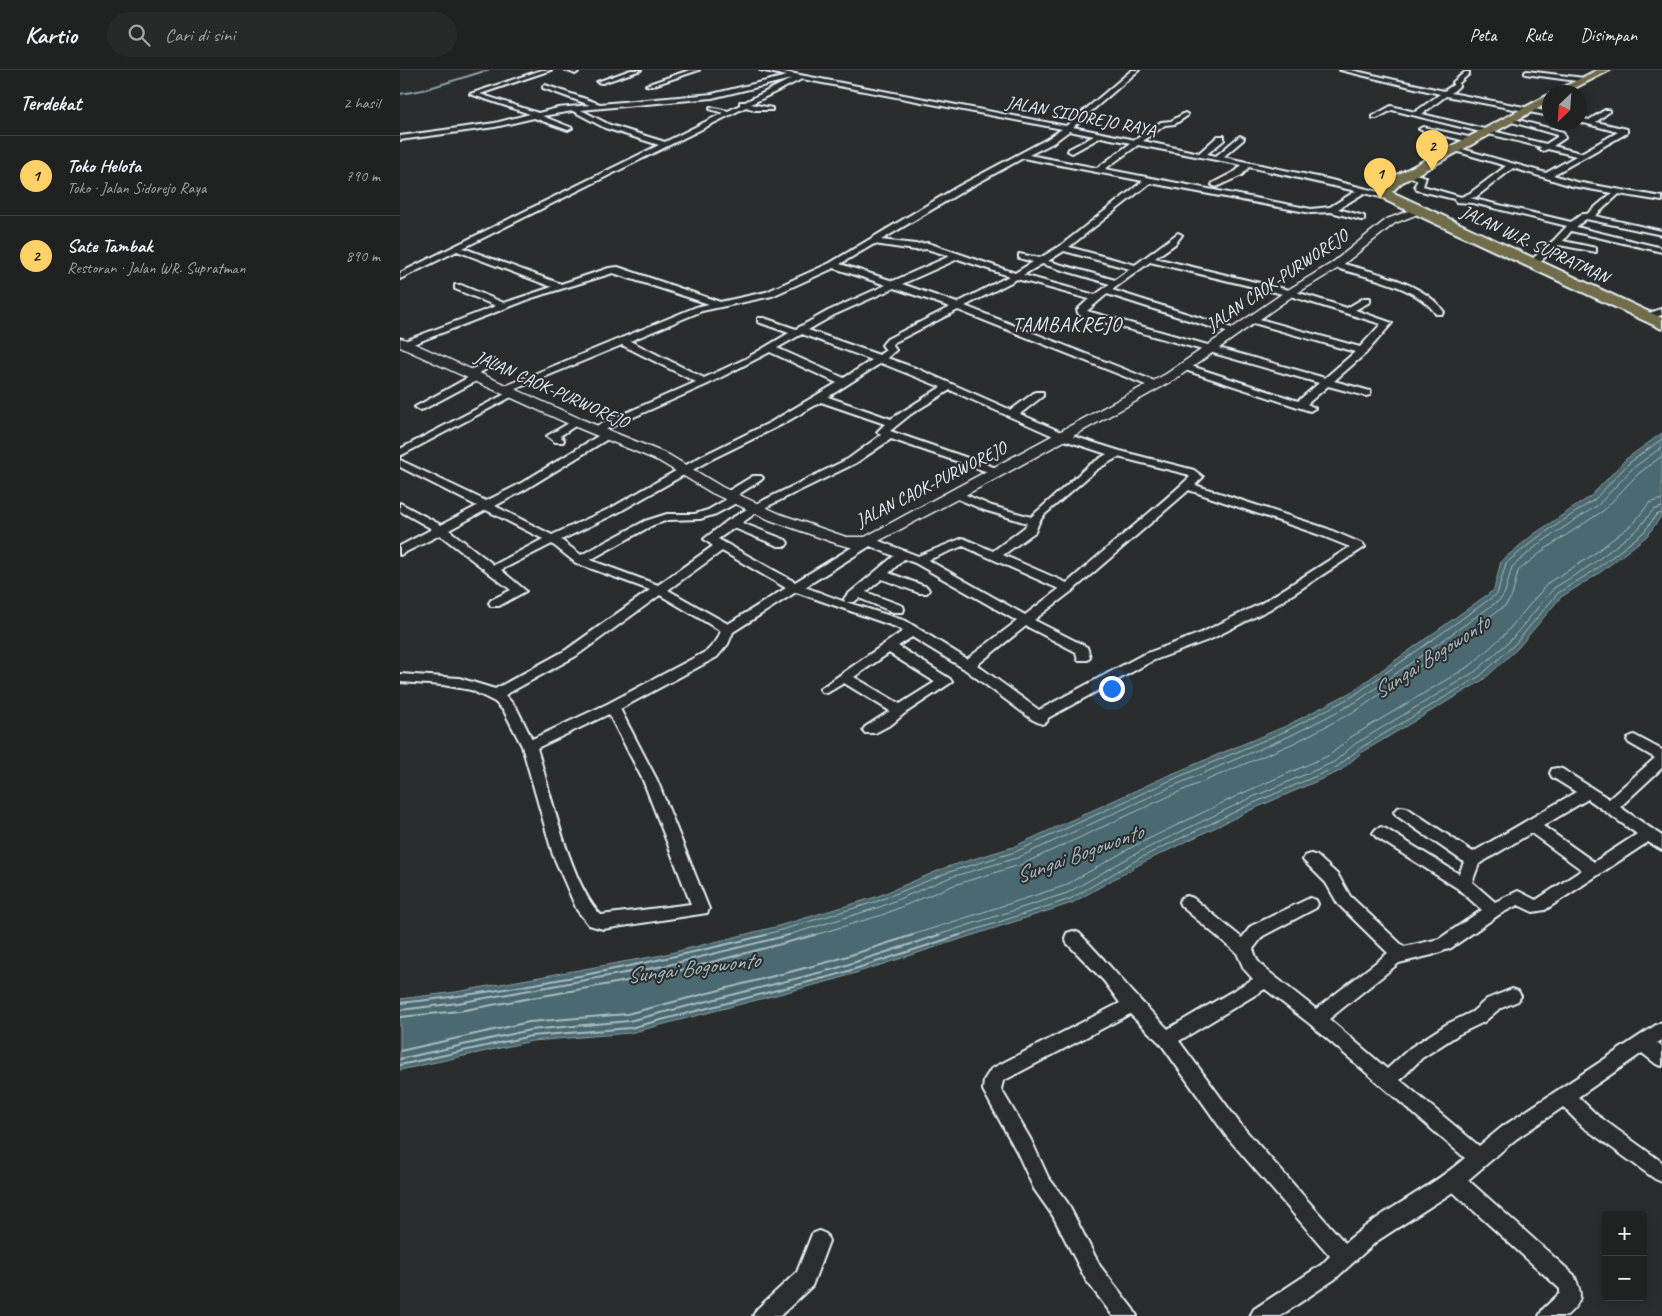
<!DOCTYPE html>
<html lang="id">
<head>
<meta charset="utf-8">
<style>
	:root { --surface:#202222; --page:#282a2a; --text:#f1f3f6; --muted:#a2a4a5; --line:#3d3f40; --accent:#ffd166 }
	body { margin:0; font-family:Caveat,sans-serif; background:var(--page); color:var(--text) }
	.controls { position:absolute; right:15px; bottom:15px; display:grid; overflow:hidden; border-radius:5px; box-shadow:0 2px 12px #0003 }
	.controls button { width:45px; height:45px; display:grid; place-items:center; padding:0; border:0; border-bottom:1px solid var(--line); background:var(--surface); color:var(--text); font:25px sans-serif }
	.compass { position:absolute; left:1142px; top:15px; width:45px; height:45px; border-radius:50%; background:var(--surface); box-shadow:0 2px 12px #0003; rotate:205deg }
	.you { position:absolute; left:711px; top:618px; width:18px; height:18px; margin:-12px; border:4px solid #fff; border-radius:50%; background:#1a73e8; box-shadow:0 0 0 8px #1a73e833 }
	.badge { display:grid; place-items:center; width:32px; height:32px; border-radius:50%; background:var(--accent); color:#111; font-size:16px; font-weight:700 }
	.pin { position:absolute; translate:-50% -41px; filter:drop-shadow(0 1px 2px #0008) }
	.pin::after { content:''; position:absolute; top:26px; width:18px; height:15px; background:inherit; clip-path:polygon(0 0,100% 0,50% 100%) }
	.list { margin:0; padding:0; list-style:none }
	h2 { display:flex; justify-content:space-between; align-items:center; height:65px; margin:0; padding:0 20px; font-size:21px }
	h2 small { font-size:16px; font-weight:400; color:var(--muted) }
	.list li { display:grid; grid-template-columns:32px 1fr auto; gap:15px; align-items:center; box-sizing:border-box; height:80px; padding:0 20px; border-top:1px solid var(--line) }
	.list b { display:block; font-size:19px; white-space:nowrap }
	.list p { margin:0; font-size:16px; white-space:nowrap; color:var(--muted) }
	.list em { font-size:16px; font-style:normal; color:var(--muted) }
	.icon { flex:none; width:28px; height:28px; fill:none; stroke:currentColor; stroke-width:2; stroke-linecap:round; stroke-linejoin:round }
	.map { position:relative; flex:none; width:1262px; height:1246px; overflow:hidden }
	header { display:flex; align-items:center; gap:30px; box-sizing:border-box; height:70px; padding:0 25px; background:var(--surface); border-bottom:1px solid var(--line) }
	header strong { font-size:24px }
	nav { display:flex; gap:28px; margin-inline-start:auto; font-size:18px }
	.search { width:350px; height:45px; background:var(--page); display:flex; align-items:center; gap:12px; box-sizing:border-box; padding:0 18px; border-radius:28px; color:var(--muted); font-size:19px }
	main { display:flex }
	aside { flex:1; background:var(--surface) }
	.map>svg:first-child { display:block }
</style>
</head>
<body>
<header>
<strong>Kartio</strong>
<div class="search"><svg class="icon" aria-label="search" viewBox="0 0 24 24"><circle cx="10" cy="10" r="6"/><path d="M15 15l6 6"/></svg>Cari di sini</div>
<nav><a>Peta</a><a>Rute</a><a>Disimpan</a></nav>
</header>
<main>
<aside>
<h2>Terdekat<small>2 hasil</small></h2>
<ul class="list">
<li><span class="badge">1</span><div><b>Toko Helota</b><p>Toko · Jalan Sidorejo Raya</p></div><em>790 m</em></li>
<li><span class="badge">2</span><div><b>Sate Tambak</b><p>Restoran · Jalan WR. Supratman</p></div><em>890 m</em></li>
</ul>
</aside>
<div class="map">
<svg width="1262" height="1246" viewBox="0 0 1262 1246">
	<rect width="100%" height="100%" fill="#2a2d2e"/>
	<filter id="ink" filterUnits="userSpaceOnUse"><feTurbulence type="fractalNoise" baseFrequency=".02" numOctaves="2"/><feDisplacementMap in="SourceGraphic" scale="10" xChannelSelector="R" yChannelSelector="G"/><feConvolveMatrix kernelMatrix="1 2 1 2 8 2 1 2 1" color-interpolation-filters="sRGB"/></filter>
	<g filter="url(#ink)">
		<path fill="#4c6970" stroke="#8a9fa6" d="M1262,363V445L1247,466L1198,504L1161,527L1118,578L1083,610L961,683L940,701L851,740L742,793L672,833L437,909L230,963L132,971L0,1000V929L56,922L262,885L375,857L476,827L547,797L613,777L767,706L886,656L951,622L1094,520L1101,491L1134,464L1191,426L1226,389Z"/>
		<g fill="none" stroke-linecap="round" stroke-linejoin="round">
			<path stroke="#aabbc2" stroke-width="1" d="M361,866L478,831L549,802L615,782L769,711L888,660L953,626L1097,524L1106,493L1137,468L1194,430L1229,393L1262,369
				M385,866L480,837L551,807L617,788L771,717L890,666L956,632L1101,529L1105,522L1112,497L1140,473L1198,435L1233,398L1262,377
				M411,866L482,845L554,815L620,795L774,724L894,673L959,639L1106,535L1112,526L1118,501L1145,479L1203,441L1238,404L1262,386
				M509,866L664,816L734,776L843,723L930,685L951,667L1071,595L1104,565L1149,512L1187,489L1234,453L1249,433L1262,429
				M535,866L667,823L737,783L846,730L934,692L955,674L1076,601L1110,571L1154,518L1191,495L1239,458L1253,440L1262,437
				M556,866L670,829L740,788L849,735L937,697L959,679L1080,606L1114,575L1158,523L1195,500L1244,462L1256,445L1262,443"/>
			<path stroke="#aabbc2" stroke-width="2" d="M0,933C123,920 246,894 366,865
				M0,940L58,933L264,896L389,865
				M0,947L59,941L266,904L415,865
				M0,981L129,952L227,944L432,891L513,865
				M0,989L130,960L229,951L434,899L539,865
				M0,995L131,966L230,958L436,905L560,865"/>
			<path stroke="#8a9fa6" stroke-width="2" d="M0,24L23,20L88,0"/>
			<defs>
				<path id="minor" d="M142,0H151L80,24L138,43L158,38L190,35L143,18V16L145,15L200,34L312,24L387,6L360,0H374L666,56L732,0H739L673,57L735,70L761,52L771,51L785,43L787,44V46L775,54L765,55L743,71L799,83L818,66H824V70L807,84L816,86L840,66L844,68L843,70L823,87L927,109L995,126L996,128L992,130L964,123L938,139L964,146V150H961L931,142L911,143L750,113L669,177L735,195L778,163L782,165L775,174L755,188L893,221L947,238L964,228H970V232L955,240L992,253L966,283L934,311L970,321V325L966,326L928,316L907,334L915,338L910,341L782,299V295H788L898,331L919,313L679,245L677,240L689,229L617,209L565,236L759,313V317H751L558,240L493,273L492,275L496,280L487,288L518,299L611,340L635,322H643V326L620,344L666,364L720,381L794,400L803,407L795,415L928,459L963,474L965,477L870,539L811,569L752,591L648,648L647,652L642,654L633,650L563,598L512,567L498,576L550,609L552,612L505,643L492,654L475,663H465L463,660L465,657L490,641L444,613L427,623L422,622L420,619L503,561L496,557L396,522L333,562L328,574L317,587L220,639L257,710L309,839L307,843L203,859L189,855L177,840L153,785L122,676L104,641L95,632L71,620L43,615L0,612V604L59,608L95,619L166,580L250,520L176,493L152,474L101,500L126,521L99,536H91L89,533L91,530L111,520L40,465L0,485V476L32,459L0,441V433L41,455L77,436L0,397V390L86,431L118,415L203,363H211L212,365L211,367L126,419L95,436L152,465L211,438L302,386L371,352L437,313L370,282L308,314L200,362H192L191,360L192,358L296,312L222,275L113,320L119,323L0,386V379L109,322L103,321V317L296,237L309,234L213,203L135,227L8,276H2V272L96,236L55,219V215H61L104,233L152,217L57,181L0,209V203L259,75L205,58L173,41L142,46L170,57L172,58L168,60L134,48L95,57L0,70V66L95,53L130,44L70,24ZM391,9L345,32H340V35L328,41L310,37V39L323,43L265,72L210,55L181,40L312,28ZM402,9L662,59L647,69L559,116L430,193L366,222L320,232L218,197L209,198L161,214L63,178L346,37L355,40H372V38L351,34ZM669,61L694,66L669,79L668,81L672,83L701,67L731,73L697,98L629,85L653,73ZM738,75L842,95L836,101L813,113L812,115L816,117L842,105L849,97L956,121L930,137L911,139L705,99ZM623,88L743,111L660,176L640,188L619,184V188L633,192L615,203L528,173L515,174L481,170L565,120ZM474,174L515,180L527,179L550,186L493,211L440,194ZM664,181L730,199L715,210L648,191ZM558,189L609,206L557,233L502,214ZM750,192L887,225L981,254L960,277L856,248H850V252L955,282L925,308L687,241L707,224L832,264H838V260L712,220ZM642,194L710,214L695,225L623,205ZM434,198L486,215L428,241L396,259L364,248H358V252L389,263L345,289L304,308L230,271L302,241L372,226ZM494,218L550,237L487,269L482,275L486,280L479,285L408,260L434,245ZM402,264L472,290L444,308L377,278ZM481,293L541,317L491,349L428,327ZM550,320L658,368L707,384L688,396L631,447L592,436L559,422H551L549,424L551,426L584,440L627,453L625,457L593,481L563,468L518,486L469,467L395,512L318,469L334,458L378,476H386L388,473L386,470L342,453L360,440L456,393L491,369L594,404H602L604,402L602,400L490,361L511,344ZM421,332L485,354L477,362L481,365L448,389L352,436L327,451L304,469L313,476L258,515L190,490L253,455L268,450L300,449L316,444L340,431L342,429L336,426L361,410L363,408L361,406H353L325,423L323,425L329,428L308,440L295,444H267L245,451L181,485L161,470L219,442L310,390L379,356ZM718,387L786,404L790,407C750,444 707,477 667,513L603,485L635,462L639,452L644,445L696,400ZM789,420L920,465L950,477L862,533L801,563L742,585L639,640L577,595L626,556L676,582L678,590H688L690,587L687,577L634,550L672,521ZM86,440L143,469L94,495L49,460ZM470,476L494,486L446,526L444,529L445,532L405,517ZM563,476L659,519L625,545L528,490ZM322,481L386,518L328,554L268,520ZM504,489L515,493L617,551L567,589L506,551L446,532H454L459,528L493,542H503L504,539L503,536L466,522L482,509L519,523H527L529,520L527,517L489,503ZM260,525L321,561L317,570L307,581L207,634L132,669L117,639L105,625L176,586ZM489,583L535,612L500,634L454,607ZM209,644L243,710L291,834L201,845C171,816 150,721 137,678Z
					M166,0H175L178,2L175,4Z
					M231,0H241L202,13L197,12Z
					M290,0H299L251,16L246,15Z
					M940,0H951L1044,21L1053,15V12L1065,2H1069V4L1059,13V16L1051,23L1150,42V46L1046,26L1022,44L1146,74L1157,67V65L1105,50L1104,49L1107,47L1163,62L1165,68L1153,76L1181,83L1218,62L1180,52V48L1189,50L1205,40H1209V42L1196,52L1227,59V63L1153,105L1176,112L1262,127V131L1219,124L1195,146L1262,161V165L1186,149L1176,157L1262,178V182L1171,161L1163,171L1196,178V182L1159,175L1136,195H1130V191L1154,170L1167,156L1073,133L1056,132L1054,129L1017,120L1015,115L1018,110L1004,104L1008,102L1026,107L1023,116L1061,127L1070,123L1106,96L1052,80V76L1146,103L1176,86L1148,79L1143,81L1139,79L1141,77L992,40L977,48H973V46L991,36L1015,42L1040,24ZM1113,98L1172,116L1212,123L1187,144H1182L1171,152L1070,128L1076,127Z
					M1127,1L1184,8L1187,10L1184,12L1125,4V2Z
					M1023,57L1073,68L1074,70L1070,72L1021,60L1019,59Z
					M936,192C969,201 1024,212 1044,242L1042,244H1036C1016,215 965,207 933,197V193Z
					M1261,239L1262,245L1246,249L1241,246Z
					M93,290L98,293L79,303L83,306L82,308L24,339L20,340L15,337L71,306L66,303L67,301Z
					M176,349L181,352L160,366L164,370L163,372H155L147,366Z
					M1234,665L1262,680V698L1220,737L1262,766V780L1248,772L1145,840L1133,842L1118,835L1100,844L1051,878L1032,885L999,893L929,949L987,999L1010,978L1047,954L1072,942L1087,929L1112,919L1118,921L1121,926L1118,931L1099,939L1084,952L1059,964L1022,988L1000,1010L1079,1076L1102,1057L1256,955L1262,952V970L1257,973L1262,977V996L1256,994L1242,983L1178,1027L1197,1045L1262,1092V1112L1255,1109L1183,1057L1163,1037L1116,1069L1068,1110L1174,1205C1183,1226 1183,1231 1166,1246H1139L1143,1239L1160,1223V1219L1053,1122L977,1171L935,1209L880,1246H850L854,1239L921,1195L930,1186L827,1067L761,974L730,944L603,1011L601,1019L631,1070L648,1107L667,1132L700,1196L733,1239L737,1246H713L686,1210L653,1146L634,1119L617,1082L583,1020L584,1010L591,999L720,933L704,911L667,873L665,868L667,863L673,861L679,863C710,895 737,929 768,959L853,909L844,899L837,883L781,836L779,832L781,828L787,826L793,828L842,868L851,856L910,828L916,830L918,834L916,838L863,866L853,879L857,890L864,898L916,939L988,883L938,834L926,813L903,790L905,786L911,784L917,786L938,805L950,826L1004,877L1039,869L1082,840L1057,818L976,767L973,763L976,759L981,757L986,759L1059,804L1064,792L997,746L994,742L997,738L1002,737L1007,738L1073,782L1176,722L1152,707L1150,703L1152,699L1157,698L1162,699L1209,729L1255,688L1229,673L1227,670L1229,667ZM1188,729L1237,764L1194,792L1143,756ZM1131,763L1182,800L1136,830L1118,821L1095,832L1072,812L1079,794ZM865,919L910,954L1065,1088C1028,1120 982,1140 945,1173L841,1055L779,971Z
					M419,1161L426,1164L429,1171L412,1216L380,1246H353L357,1239L397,1202L412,1164Z"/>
				<path id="tertiary" d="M1019,137L1023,138V142L995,153L940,197L894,225L774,310L603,405L469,476L454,478L438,474L370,450L312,423L259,391L171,355L0,277V268L4,269L181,349L269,385L322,417L380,444L446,467H465L766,304L886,221L932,193L987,149Z"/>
				<path id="primary" d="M1197,0H1210L1167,22H1154Z
					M1150,24V32L1001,113L992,122L1262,248V259L987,131L979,123L983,115L993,107Z"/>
			</defs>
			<use href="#minor" stroke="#e8f1f8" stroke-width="4"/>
			<use href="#tertiary" stroke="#e8f1f8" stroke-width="3"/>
			<use href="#primary" stroke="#e8f1f8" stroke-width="4"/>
			<use href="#minor" fill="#2a2d2e" fill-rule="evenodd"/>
			<use href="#tertiary" fill="#2a2d2e" fill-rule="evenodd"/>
			<use href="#primary" fill="#716d4b" fill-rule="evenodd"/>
		</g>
	</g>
	<g text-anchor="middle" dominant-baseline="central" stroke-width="4" stroke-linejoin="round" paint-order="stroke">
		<g font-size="18" fill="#e8f1f8" stroke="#2a2d2e">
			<text transform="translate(681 46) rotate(11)">JALAN SIDOREJO RAYA</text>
			<text transform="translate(1135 174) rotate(25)">JALAN W.R. SUPRATMAN</text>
			<text transform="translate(877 210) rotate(-34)">JALAN CAOK-PURWOREJO</text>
			<text transform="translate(152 319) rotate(24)">JALAN CAOK-PURWOREJO</text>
			<text transform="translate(531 414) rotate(-27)">JALAN CAOK-PURWOREJO</text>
		</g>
		<g font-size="20" letter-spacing="1" fill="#e8f1f8" stroke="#2a2d2e">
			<text x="667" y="254">TAMBAKREJO</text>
		</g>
		<g font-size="22" font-style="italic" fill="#aabbc2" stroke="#2a2d2e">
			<text transform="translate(1031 587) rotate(-33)">Sungai Bogowonto</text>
			<text transform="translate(679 784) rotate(-20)">Sungai Bogowonto</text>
			<text transform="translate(293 898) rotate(-7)">Sungai Bogowonto</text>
		</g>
	</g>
</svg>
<div class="controls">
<button>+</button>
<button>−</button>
</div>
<svg class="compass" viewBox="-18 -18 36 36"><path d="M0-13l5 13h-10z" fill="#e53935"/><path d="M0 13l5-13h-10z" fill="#a2a4a5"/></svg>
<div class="you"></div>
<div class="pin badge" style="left:980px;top:129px">1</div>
<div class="pin badge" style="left:1032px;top:101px">2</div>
</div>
</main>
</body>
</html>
